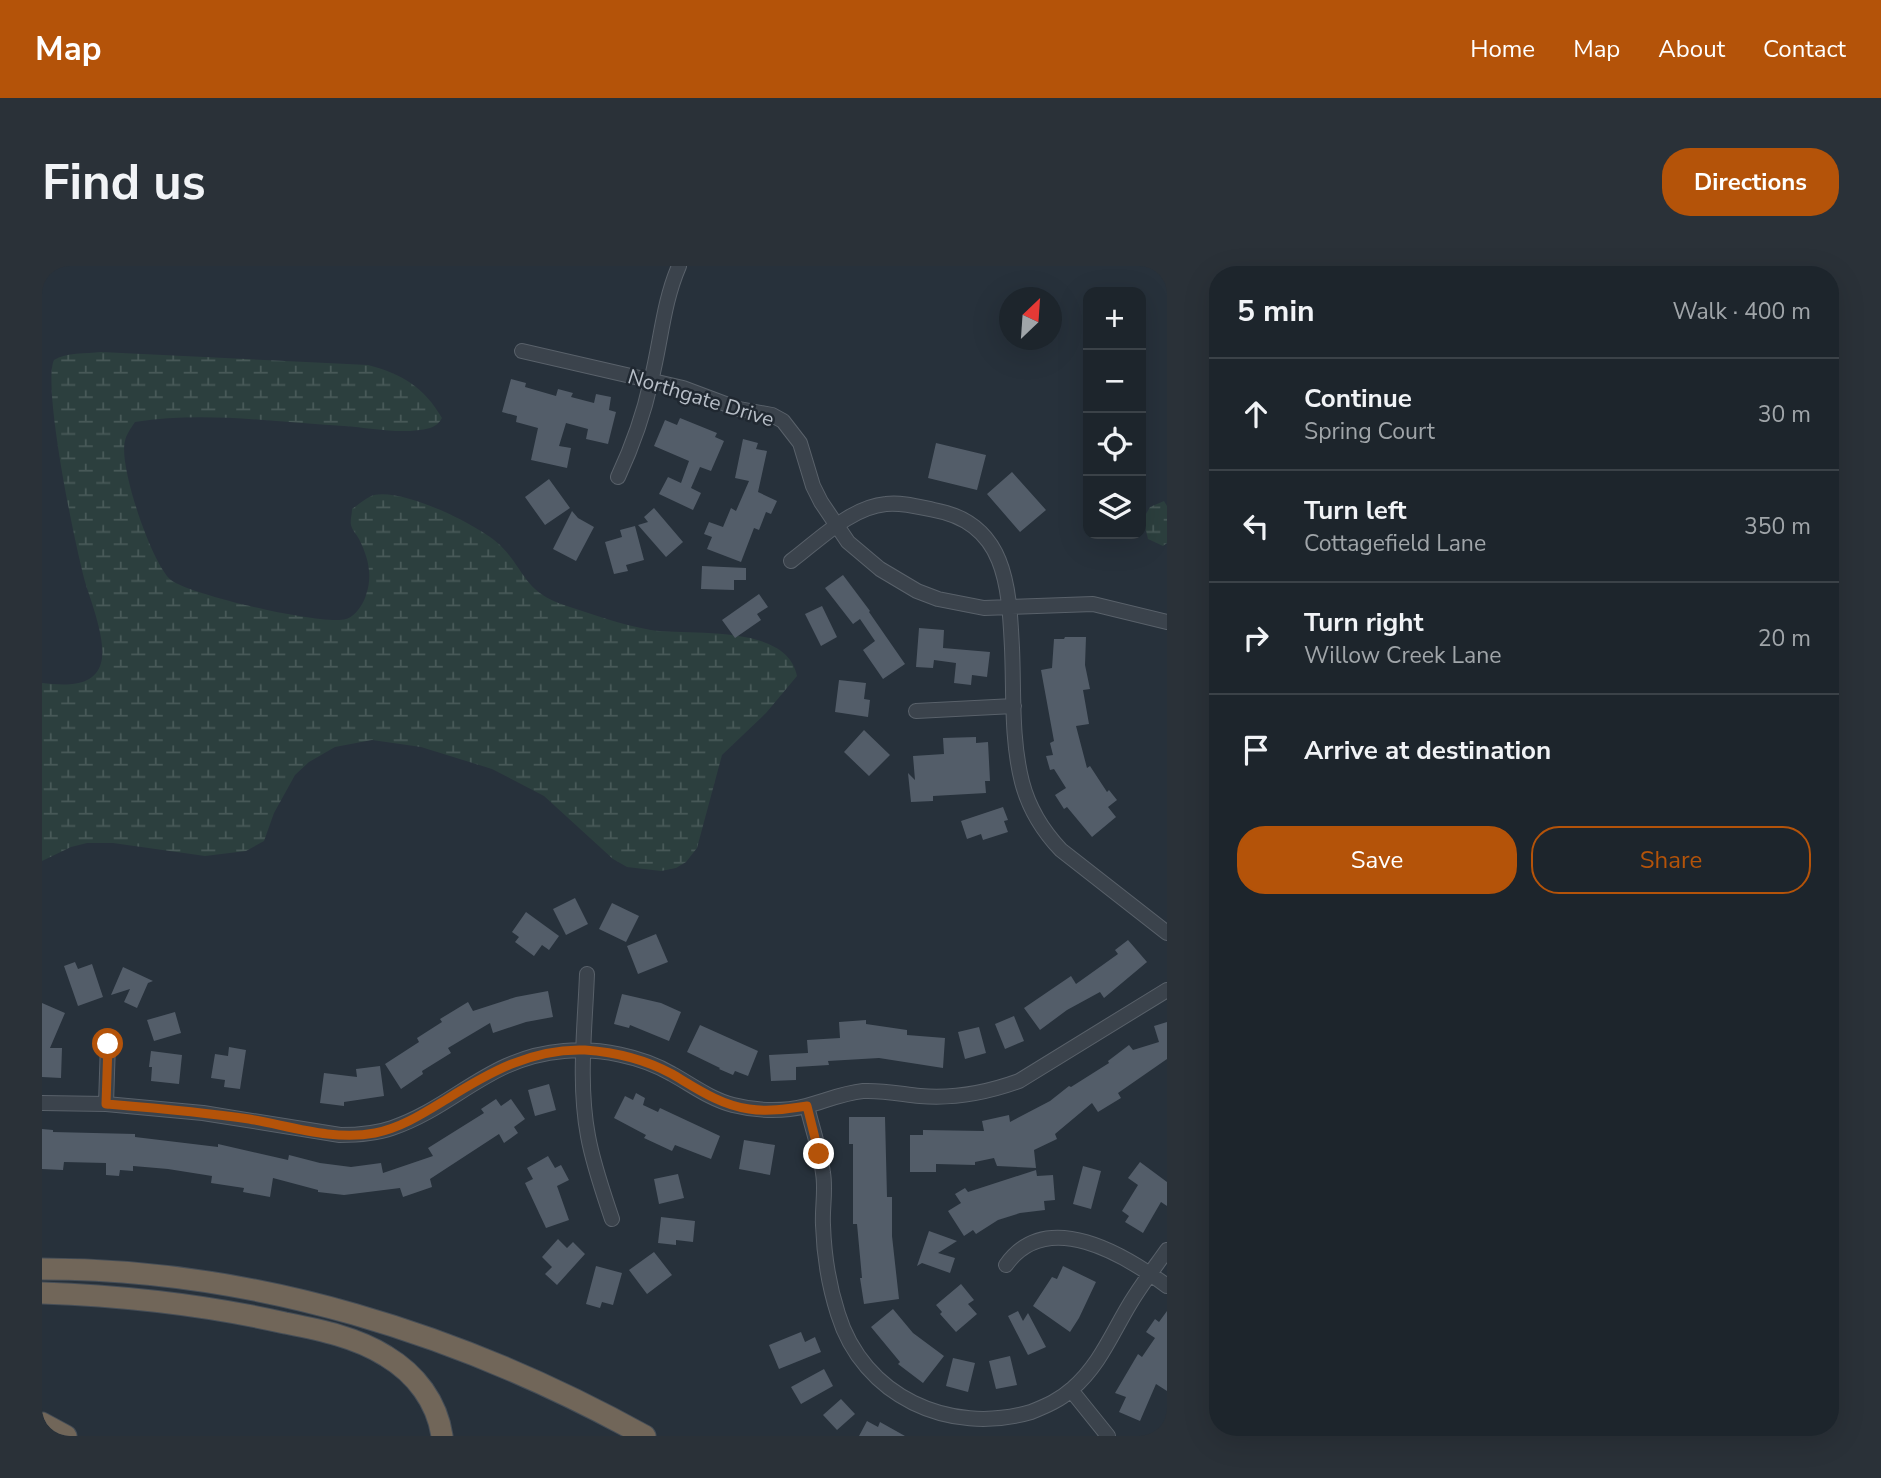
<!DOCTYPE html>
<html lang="en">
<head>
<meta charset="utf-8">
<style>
	:root { --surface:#1d252c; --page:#2a3138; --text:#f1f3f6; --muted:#a0a5a9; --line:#3b4248; --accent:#b45309 }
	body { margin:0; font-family:"Nunito Sans",sans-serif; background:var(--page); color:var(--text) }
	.controls { position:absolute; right:21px; top:21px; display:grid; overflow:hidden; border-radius:14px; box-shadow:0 7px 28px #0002 }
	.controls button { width:63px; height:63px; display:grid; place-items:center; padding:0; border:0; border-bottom:2px solid var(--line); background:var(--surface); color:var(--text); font:35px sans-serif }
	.compass { position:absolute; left:957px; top:21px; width:63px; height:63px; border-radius:50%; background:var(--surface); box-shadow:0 7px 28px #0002; rotate:25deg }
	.stop { position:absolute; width:21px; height:21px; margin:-16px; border:5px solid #b45309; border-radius:50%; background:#fff }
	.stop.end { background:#b45309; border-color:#fff; box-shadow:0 2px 7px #0008 }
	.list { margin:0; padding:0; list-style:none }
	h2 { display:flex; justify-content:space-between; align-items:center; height:91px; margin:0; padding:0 28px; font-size:30px }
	h2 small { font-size:23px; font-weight:400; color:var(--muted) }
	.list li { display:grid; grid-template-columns:46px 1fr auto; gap:21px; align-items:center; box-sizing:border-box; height:112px; padding:0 28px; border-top:2px solid var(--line) }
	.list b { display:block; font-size:26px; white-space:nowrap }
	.list p { margin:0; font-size:23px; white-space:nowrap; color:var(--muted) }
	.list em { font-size:23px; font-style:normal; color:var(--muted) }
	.actions { display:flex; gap:14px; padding:21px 28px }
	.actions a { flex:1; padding:16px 0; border:2px solid var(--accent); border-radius:28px; text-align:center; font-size:24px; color:var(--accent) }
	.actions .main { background:var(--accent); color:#fff }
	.icon { flex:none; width:38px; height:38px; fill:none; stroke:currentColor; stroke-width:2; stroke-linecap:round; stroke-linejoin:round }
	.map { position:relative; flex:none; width:1125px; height:1170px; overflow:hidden; border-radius:28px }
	header { display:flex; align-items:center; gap:42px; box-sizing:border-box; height:98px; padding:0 35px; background:var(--accent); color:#fff }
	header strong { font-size:33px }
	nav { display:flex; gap:38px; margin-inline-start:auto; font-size:24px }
	.intro { display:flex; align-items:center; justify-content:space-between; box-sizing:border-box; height:168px; padding:0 42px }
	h1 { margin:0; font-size:49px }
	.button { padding:18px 32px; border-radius:28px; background:var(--accent); color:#fff; font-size:24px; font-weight:700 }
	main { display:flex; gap:42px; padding:0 42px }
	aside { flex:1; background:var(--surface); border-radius:28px; box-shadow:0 7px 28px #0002 }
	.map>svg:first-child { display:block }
</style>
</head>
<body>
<header>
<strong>Map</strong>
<nav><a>Home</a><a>Map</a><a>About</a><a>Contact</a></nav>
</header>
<div class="intro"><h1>Find us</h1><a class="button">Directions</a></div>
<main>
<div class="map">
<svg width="1125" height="1170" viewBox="0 0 1125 1170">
	<defs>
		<pattern id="wetland-marsh" width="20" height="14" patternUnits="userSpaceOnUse" patternTransform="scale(1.75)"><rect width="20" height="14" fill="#2c3f3e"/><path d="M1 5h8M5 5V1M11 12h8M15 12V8" fill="none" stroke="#485958"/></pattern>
	</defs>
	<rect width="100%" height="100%" fill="#27313b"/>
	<path fill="url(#wetland-marsh)" d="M59,86L326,99C360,108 382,121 400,152C397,157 394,160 388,162C362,169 329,162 302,160C233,156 161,145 93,156C89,162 84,169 83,175C76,199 110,299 129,314C148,329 281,360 304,353C313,351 322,337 324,329C331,309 326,291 317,273C315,269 310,264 309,259C308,255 310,248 310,243C316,239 325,231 332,229C361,222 437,259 458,279C483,304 482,326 522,339C550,348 579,359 609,364C648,370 745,357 755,410L724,447L680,489L655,582L644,596L634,602L619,605L585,601L571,593L502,530L450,503L379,481L330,474L293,481L267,496L253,509L232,547L222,575L204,585L163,590L71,577H45L29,581L0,595V417C20,419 52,423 59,397C65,377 50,338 44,319C33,281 0,119 12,94C24,86 44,88 59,86Z
		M1122,235L1125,240V277L1121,280L1106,273L1101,253L1108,241Z"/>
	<path fill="#535d69" d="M469,113L484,117L483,121L514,130L516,123L531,127L529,131L552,137L554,128L569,131L567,144L574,146L566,178L544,173L546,163L524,157L517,180L529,182L525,202L489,194L496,162L474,156L475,150L460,146Z
		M638,152L675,167L673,171L682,175L669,205L658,201L649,222L659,227L651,244L617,228L626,211L639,217L647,195L612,180L623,154L635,159Z
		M701,173L716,177L714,183L725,185L716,226L735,235L729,248L724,246L717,264L712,262L699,296L665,283L670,271L662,268L667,256L681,261L689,242L694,245L707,215L693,212Z
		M894,177L944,189L935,224L886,212Z
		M970,206L1004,244L978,266L945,228Z
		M507,213L528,242L503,259L483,231Z
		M612,242L641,276L624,291L596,259L606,256L602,251Z
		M530,245L536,252L552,261L534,295L511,283Z
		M593,260L602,294L584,299L586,305L572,308L563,276L580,271L578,264Z
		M660,300L704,302V314H692V324L659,323Z
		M801,309L828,345L827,346L863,398L841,413L821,384L833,375L818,353L811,358L783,322Z
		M717,328L726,341L715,348L719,354L693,372L680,354Z
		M780,340L795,371L779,380L763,348Z
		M877,362L902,364L901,382L948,386L945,411L930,409L929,419L912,417L914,397L892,394L891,402L874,401Z
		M1023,371H1044L1043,399L1048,423L1041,424L1047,458L1034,460L1045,502L1048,500L1065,526L1067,524L1075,534L1066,541L1074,551L1050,571L1025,541L1022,543L1013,529L1024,522L1012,503L1008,504L1004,490L1011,489L1008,477L1012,475L999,404L1010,402L1012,373H1022Z
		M797,414L824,417L822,433L828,434L826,451L793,446Z
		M822,464L848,489L827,510L802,486Z
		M934,471V477L946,476L948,515H943L944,527L891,530V535L869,536L866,507L873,514L871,490L902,488L901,472Z
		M961,541L966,554L962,555L966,566L941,574L939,568L925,573L919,555Z
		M533,632L546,658L524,669L511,643Z
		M570,637L597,650L584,676L557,663Z
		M484,646L517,670L507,684L500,679L492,690L473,676L477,671L470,666Z
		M614,668L626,696L596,708L585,680Z
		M1086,674L1105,696L1062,732L1058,726L1025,744L998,764L982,742L1029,710L1034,718L1076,688L1073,684Z
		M33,696L36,703L50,698L61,731L36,740L22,700Z
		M81,701L111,715L106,717L95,742L82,736L88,723L69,729Z
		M506,725L511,751L484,756L451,767L448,757L406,782L409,787L380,805L381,808L359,823L343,798L377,776L375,772L400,756L398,753L426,736L431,745L474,731Z
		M580,728L619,737L639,746L627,775L588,759L587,762L572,758Z
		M0,737L23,747L8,782H20L19,812L0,811Z
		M133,746L139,767L112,775L105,754Z
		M972,750L982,775L963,783L953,758Z
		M824,754V758L865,764V769L903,772L901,802L837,792L786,795L787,799L754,801V814L729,815L727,789L766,787L765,774L798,772L797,756Z
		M1125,756V793L1076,827L1079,832L1056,846L1050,837L1013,868L1015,873L992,884L994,902L955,900L952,892L933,896V899L894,898V906H868V869H881V864L942,865L940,855L967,849L968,856L1008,835L1027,820L1029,821L1067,797L1066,795L1087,779L1091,784L1117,776L1112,760Z
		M658,759L716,785L706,810L693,805L691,809L677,803L678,802L645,786Z
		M937,761L944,787L923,793L916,766Z
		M187,781L204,784L198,823L182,821L183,814L169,812L173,788L186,790Z
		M109,785L140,789L137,818L109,815L110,801H107Z
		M338,800L342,830L302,836V840L278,837L282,807L315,811L314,803Z
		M507,818L514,844L493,850L486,824Z
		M594,827L603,832L601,839L616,846L618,842L678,870L669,893L633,879L630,885L602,872L604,869L572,852L583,830L591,834Z
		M454,833L459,840L469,833L483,853L472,861L476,867L462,877L457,868L388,913L390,921L361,931L358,922L302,929L276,926V924L231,912L228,931L201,926L202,922L169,917L170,910L126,903L91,900V905L78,904L77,910L64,909V897L22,896L21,904L0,903V863L11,864V866L93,868V871L176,881V878L246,894L247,889L278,897L309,901L339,897L341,907L391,890L386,882L442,847L439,843Z
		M807,851H843L845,931H850V970L857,1033L822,1038L818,1012H820L815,958H811V878H807Z
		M702,874L733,879L728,909L697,903Z
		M506,890L513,902L519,899L527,914L515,920L527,954L504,962L483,917L491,913L485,902Z
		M1098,896L1125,916V940L1119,936L1101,967L1083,956L1087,950L1080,945L1096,919L1086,912Z
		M1041,900L1059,905L1049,943L1031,938Z
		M994,904L995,910L1011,909L1013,934L1002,935L1003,944L978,947L956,954L934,968L931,964L922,970L906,945L919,937L913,928L923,922L926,926Z
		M636,908L642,932L617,938L612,913Z
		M619,951L653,955L651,976L634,974V979L616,977Z
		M887,965L915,975L896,987L913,992L908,1007L880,997L875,1000Z
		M516,973L525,982L531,976L543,988L515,1019L503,1008L510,1001L500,991Z
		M612,986L630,1009L605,1028L587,1004Z
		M554,1000L580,1007L571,1039L560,1036L558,1042L544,1038Z
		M1021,1000L1054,1016L1037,1052L1028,1066L991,1040L1010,1011L1015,1013Z
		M919,1018L932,1034L926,1038L935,1048L914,1066L898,1048L900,1046L894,1039Z
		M851,1043L871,1067L902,1090L881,1117L856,1098L858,1096L829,1061Z
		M976,1045L981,1055L986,1047L1004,1081L986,1089L966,1050Z
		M1125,1045V1125L1114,1118L1098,1155L1077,1146L1084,1131L1073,1127L1096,1088L1100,1091L1113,1072L1104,1066L1113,1053L1117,1056Z
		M759,1066L763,1076L773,1071L779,1086L737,1103L727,1079Z
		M968,1090L975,1119L954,1123L947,1095Z
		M911,1092L933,1097L926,1126L904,1120Z
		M782,1103L791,1120L759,1138L749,1121Z
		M799,1133L813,1148L795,1164L781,1149Z
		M825,1155L836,1161L838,1156L863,1170H817Z"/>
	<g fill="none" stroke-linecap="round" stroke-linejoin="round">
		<defs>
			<path id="minor" d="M480,85L641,122L697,143L730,149L741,155L758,177L771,220L779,236L806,276L838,303L875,325L896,333L942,342L1051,338L1125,356
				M576,211C590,181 602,147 609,115C619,76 621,37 637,0
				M749,295C777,274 809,241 844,238C860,236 877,241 892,244C965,257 967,322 970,382C972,426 969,473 980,516C987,543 1000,564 1019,584L1125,667
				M874,445L972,440
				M545,708C543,761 536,817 546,870C551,898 561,926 570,953
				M0,837L64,838L161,847L298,869C315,869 333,868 350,862C414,840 447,791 522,785C558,782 599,790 630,808C650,819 668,833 691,839C715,845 740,846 764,840C783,835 801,827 821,825C840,824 859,828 878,830C913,833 944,827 977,815L1125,724
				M64,838L66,777
				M765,840C770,862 778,884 781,907C784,924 780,942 781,959C782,989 787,1020 796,1048C821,1130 907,1170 989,1146C1004,1140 1018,1134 1030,1123C1058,1099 1070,1067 1089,1036C1100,1018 1113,1001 1125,984
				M964,999C1005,941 1083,989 1125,1020
				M1029,1124L1066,1170"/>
			<path id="highway" d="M0,1003C213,1003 419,1068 603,1170
				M0,1027C82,1030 164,1039 243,1057C278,1064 314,1071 344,1090C374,1108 395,1136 400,1170
				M0,1157L24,1170"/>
		</defs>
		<use href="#minor" stroke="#59616a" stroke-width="16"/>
		<use href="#highway" stroke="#464e57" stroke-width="23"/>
		<use href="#minor" stroke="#3b434c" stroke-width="14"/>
		<use href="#highway" stroke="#716659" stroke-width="21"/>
	</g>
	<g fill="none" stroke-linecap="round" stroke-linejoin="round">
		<path stroke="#b45309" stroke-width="9" d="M66,778L64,838C111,842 159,846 207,853C248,860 291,875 333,867C359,862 382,847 405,833C448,806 491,782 543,784C572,786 604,794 630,808C654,822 678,839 707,843C726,846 745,843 765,840L777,888"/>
	</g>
	<g text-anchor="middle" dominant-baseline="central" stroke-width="5" stroke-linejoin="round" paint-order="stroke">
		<g font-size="21" fill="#b7bec7" stroke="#202831">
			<text transform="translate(659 132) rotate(17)">Northgate Drive</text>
		</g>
	</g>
</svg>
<div class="controls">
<button>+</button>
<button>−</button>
<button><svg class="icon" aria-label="locate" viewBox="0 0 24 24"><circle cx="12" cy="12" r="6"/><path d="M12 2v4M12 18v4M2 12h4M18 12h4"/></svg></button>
<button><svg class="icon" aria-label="layers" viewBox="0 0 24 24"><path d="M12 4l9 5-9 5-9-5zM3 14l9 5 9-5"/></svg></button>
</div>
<svg class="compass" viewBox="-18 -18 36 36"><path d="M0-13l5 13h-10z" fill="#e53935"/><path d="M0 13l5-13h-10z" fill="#a0a5a9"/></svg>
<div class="stop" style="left:66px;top:778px"></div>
<div class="stop end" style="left:777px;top:888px"></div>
</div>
<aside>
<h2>5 min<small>Walk · 400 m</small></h2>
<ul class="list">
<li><svg class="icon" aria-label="ahead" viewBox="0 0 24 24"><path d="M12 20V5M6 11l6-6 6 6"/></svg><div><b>Continue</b><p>Spring Court</p></div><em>30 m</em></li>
<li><svg class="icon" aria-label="left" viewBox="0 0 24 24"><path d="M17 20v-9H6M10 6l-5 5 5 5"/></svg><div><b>Turn left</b><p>Cottagefield Lane</p></div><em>350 m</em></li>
<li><svg class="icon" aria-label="right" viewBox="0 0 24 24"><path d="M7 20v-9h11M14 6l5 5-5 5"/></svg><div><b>Turn right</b><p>Willow Creek Lane</p></div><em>20 m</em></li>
<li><svg class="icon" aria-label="arrive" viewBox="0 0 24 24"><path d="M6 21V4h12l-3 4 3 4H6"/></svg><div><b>Arrive at destination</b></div></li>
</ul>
<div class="actions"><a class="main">Save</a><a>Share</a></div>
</aside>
</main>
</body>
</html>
